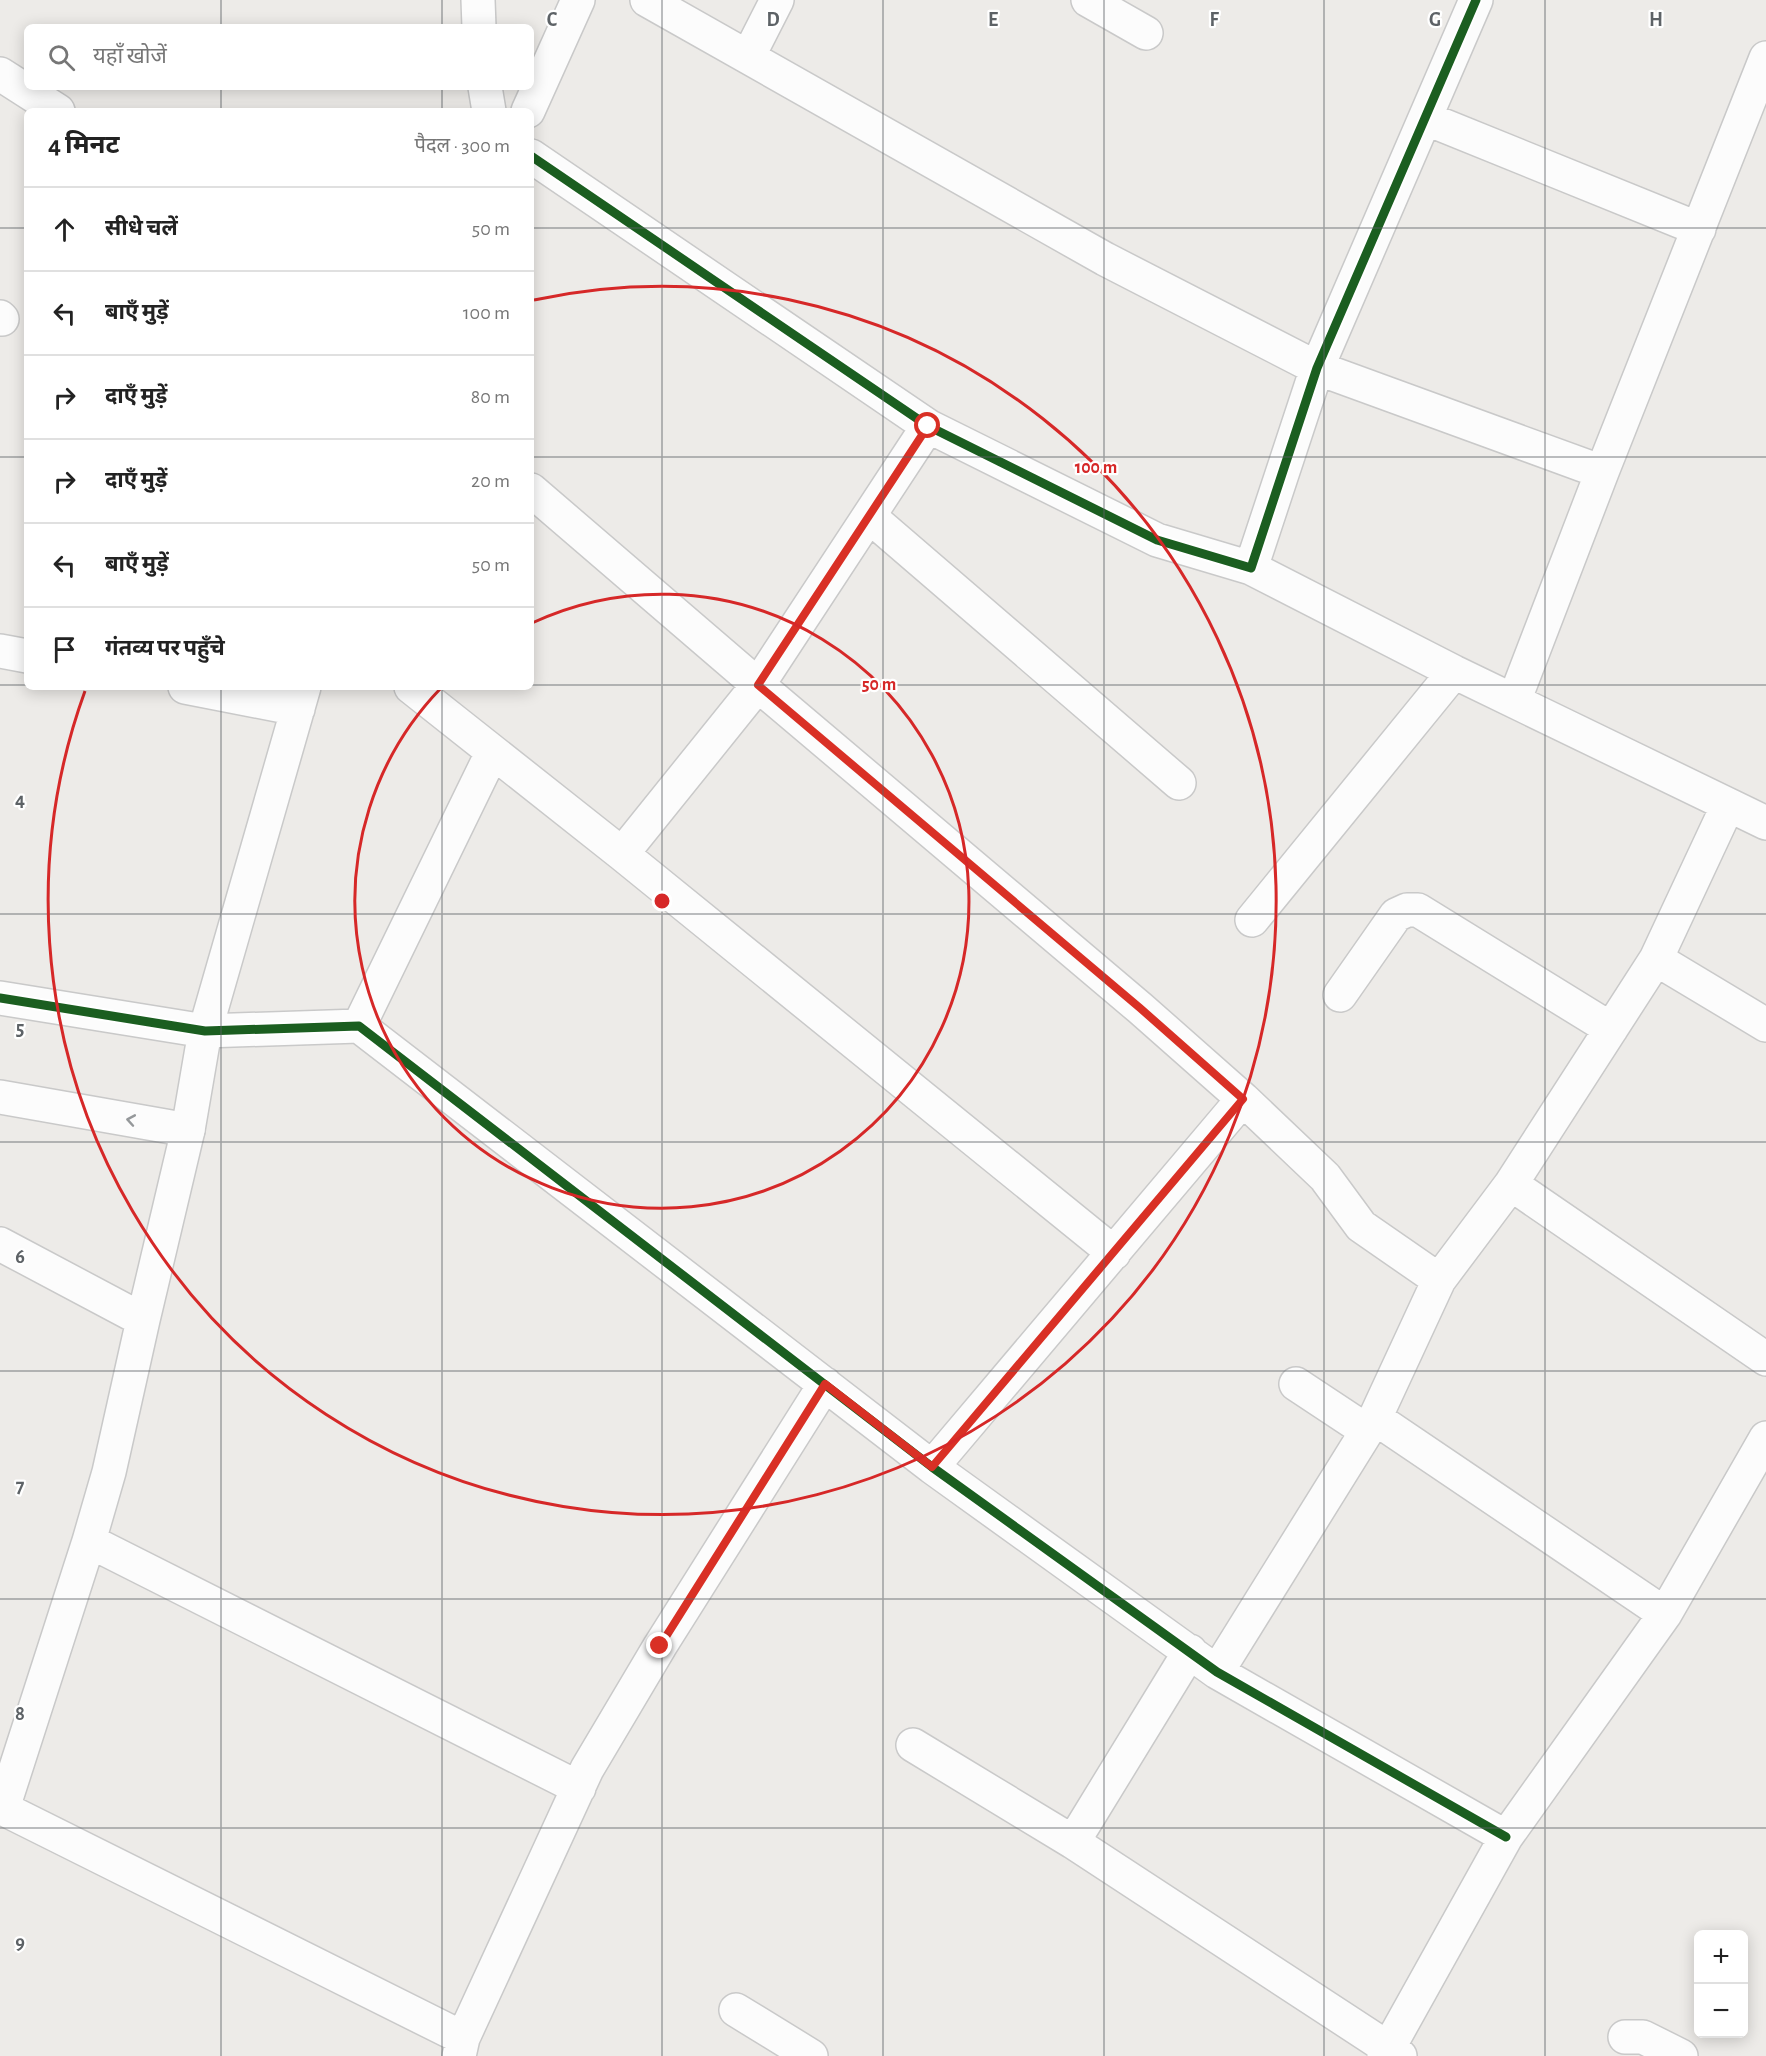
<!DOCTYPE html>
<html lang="hi">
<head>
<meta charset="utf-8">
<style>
	:root { --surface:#fff; --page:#f6f6f6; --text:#222; --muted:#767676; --line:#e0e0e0 }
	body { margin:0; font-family:"Alegreya Sans","Noto Sans Devanagari",sans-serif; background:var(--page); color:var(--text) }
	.controls { position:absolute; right:18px; bottom:18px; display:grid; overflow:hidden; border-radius:9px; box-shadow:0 3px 15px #0003 }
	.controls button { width:54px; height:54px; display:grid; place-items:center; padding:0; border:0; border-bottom:2px solid var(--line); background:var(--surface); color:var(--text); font:30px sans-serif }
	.stop { position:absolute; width:18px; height:18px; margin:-14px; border:4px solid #d93025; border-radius:50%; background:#fff }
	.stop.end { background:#d93025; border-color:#fff; box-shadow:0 2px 6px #0008 }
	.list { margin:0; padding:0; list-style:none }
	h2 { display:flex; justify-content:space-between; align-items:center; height:78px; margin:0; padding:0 24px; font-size:26px }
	h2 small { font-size:20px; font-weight:400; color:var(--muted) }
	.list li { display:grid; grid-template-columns:39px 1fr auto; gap:18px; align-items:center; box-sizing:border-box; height:84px; padding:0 24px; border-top:2px solid var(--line) }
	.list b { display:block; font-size:22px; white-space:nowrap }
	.list em { font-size:20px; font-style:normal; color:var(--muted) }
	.icon { flex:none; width:33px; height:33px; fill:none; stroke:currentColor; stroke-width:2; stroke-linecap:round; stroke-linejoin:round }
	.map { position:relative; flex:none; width:1766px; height:2056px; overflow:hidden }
	.search { position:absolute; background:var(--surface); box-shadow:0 3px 15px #0003; left:24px; top:24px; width:510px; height:66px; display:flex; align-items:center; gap:15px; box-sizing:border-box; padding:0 21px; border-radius:9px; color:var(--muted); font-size:22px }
	.panel { position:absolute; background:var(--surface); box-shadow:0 3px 15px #0003; left:24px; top:108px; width:510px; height:582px; border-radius:9px }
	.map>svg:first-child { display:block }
</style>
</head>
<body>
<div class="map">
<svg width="1766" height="2056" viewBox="0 0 1766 2056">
	<rect width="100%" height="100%" fill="#edebe8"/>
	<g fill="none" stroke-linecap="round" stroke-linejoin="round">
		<defs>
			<path id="minor" d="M478,0L479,27
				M647,0L1105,259L1317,368L1602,472
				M1088,0L1146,33
				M748,57L777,0
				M0,74L58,111
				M485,87L489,111
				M528,111L578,0
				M1425,118L1699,229
				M531,156L928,426L1157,540L1251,568L1317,368L1476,0
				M0,317L2,319
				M531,490L758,685L1140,1008L1243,1099L1325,1177L1361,1226L1439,1280
				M869,516L1179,783
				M1251,568L1454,672L1766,823
				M0,651L27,656
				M185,687L298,709
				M304,687L205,1031L359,1026L932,1467L1217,1672L1506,1837
				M411,687L622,854L1114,1253
				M1514,701L1602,472L1766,58
				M622,854L758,685L928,426
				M1252,920L1454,672
				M1656,959L1766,1025
				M1340,995L1396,915L1407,910H1418L1611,1029
				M359,1026L492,753
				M1511,1184L1766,1359
				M0,1244L143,1320
				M1296,1384L1367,1431
				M1375,1418L1665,1614
				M932,1467L1243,1099
				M89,1541L579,1788
				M1217,1672L1375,1418L1439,1280L1511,1184L1656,959L1728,805
				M913,1745L1073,1842L1400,2056
				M0,1807L463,2038
				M3,1808L89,1541L109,1472L143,1320L188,1130
				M1073,1842L1190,1651
				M736,2010L811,2056
				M1625,2037H1643L1681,2056
				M459,2056L463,2038L587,1769L660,1646L825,1384
				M1384,2056L1506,1837L1665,1614L1766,1438"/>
			<path id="tertiary" d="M0,998L205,1031L188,1130L0,1097"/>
		</defs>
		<use href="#minor" stroke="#c9c9c9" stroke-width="36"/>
		<use href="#tertiary" stroke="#c9c9c9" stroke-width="36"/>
		<use href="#minor" stroke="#fcfcfc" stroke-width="33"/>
		<use href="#tertiary" stroke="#fcfcfc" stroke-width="33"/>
		<defs>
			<path id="cycleway" d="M531,156L928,426L1157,540L1251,568L1317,368L1476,0
				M0,998L205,1031L359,1026L932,1467L1217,1672L1506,1837"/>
		</defs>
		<use href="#cycleway" stroke="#fff" stroke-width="13"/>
		<use href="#cycleway" stroke="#1b5e20" stroke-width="9"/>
	</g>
	<defs><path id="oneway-chevron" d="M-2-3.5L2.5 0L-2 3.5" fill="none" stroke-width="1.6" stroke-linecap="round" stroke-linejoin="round" transform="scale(1.5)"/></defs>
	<use stroke="#95989a" href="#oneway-chevron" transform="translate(131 1120) rotate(-170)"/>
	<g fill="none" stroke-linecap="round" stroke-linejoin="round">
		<path stroke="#d93025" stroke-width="8" d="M660,1646L825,1384L932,1467L1243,1099L1140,1008L758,685L928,426"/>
	</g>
	<path fill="none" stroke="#5d6266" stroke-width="1.5" stroke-opacity="0.55" d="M221,0V27M442,0V27M662,0V2056M883,0V2056M1104,0V2056M1324,0V2056M1545,0V2056M221,87V111M442,87V111M0,228H27M531,228H1766M0,457H27M531,457H1766M0,685H27M531,685H1766M221,687V2056M442,687V2056M0,914H1766M0,1142H1766M0,1371H1766M0,1599H1766M0,1828H1766"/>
	<g fill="none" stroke="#d62828" stroke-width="3">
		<path d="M532 623A307 307 0 1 1 441 688"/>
		<path d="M534 300A614 614 0 1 1 85 691"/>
	</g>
	<g font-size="20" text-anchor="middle" font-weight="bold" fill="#5d6266" stroke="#fff" stroke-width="4.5" stroke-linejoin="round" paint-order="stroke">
		<text x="552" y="26">C</text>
		<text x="773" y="26">D</text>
		<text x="993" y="26">E</text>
		<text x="1214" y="26">F</text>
		<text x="1435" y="26">G</text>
		<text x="1656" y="26">H</text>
		<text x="20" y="806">4</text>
		<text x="20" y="1035">5</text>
		<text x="20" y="1263">6</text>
		<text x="20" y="1492">7</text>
		<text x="20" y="1720">8</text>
		<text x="20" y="1949">9</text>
	</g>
	<circle cx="662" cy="901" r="9" fill="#d62828" stroke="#fff" stroke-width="3"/>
	<g font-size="18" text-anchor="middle" font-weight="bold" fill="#d62828" stroke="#fff" stroke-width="4.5" stroke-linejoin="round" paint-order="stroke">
		<text x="1096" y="473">100 m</text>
		<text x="879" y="690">50 m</text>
	</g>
</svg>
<div class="controls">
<button>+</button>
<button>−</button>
</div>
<div class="stop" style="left:928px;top:426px"></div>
<div class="stop end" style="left:660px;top:1646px"></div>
<div class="search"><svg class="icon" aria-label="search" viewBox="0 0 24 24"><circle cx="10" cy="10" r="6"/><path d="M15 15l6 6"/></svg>यहाँ खोजें</div>
<section class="panel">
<h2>4 मिनट<small>पैदल · 300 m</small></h2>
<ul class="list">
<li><svg class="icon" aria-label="ahead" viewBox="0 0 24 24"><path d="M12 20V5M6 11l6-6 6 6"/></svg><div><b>सीधे चलें</b></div><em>50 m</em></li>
<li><svg class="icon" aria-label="left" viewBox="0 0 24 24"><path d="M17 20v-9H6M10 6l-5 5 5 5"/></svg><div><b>बाएँ मुड़ें</b></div><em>100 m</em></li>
<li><svg class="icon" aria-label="right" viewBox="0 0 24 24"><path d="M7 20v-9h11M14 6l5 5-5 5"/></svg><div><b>दाएँ मुड़ें</b></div><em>80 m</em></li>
<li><svg class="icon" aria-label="right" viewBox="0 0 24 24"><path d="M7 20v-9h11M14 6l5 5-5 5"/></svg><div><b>दाएँ मुड़ें</b></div><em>20 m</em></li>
<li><svg class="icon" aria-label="left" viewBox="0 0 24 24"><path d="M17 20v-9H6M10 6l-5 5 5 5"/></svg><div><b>बाएँ मुड़ें</b></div><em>50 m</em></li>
<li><svg class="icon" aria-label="arrive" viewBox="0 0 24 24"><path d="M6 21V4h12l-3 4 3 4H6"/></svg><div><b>गंतव्य पर पहुँचे</b></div></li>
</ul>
</section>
</div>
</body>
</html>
